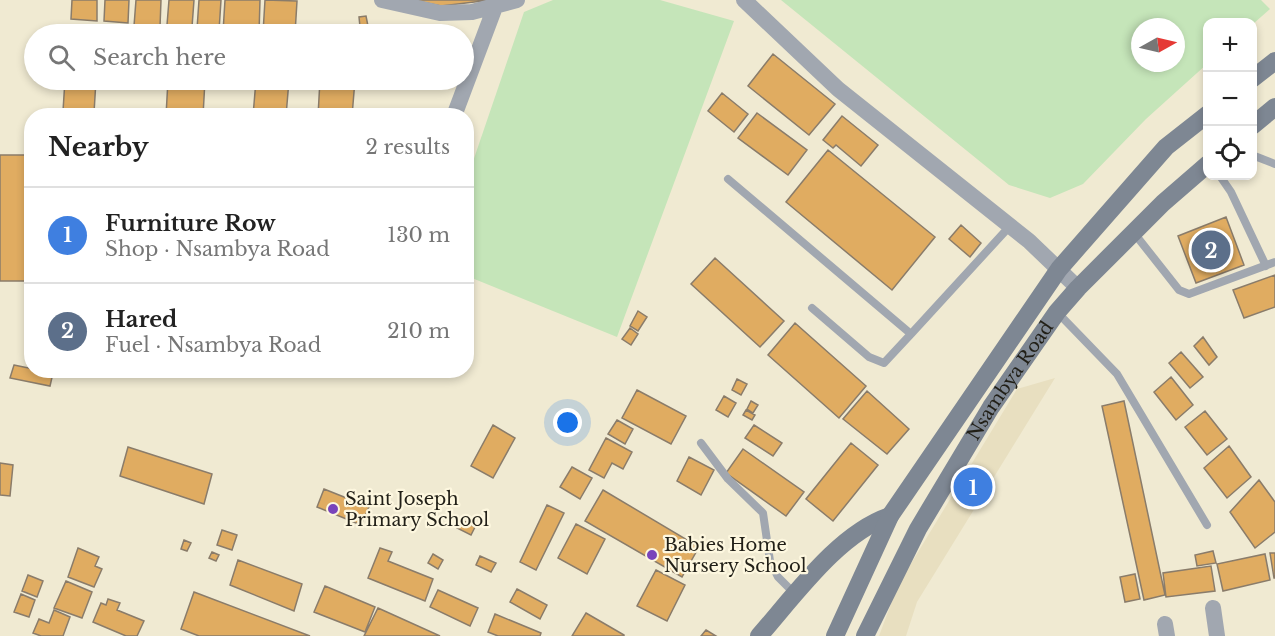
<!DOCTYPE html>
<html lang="en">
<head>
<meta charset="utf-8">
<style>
	:root { --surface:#fff; --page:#f6f6f6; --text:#222; --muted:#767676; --line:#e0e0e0; --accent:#ea580c }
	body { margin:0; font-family:"Libre Baskerville",serif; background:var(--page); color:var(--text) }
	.controls { position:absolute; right:18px; top:18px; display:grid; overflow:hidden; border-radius:12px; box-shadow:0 3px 9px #0003 }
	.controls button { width:54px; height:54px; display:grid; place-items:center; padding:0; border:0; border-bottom:2px solid var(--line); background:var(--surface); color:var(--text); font:30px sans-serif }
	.compass { position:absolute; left:1131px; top:18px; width:54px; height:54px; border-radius:50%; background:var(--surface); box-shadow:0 3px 9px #0003; rotate:82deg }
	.you { position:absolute; left:568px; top:423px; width:21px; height:21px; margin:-15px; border:4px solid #fff; border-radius:50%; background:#1a73e8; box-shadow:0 0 0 9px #1a73e833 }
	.badge { display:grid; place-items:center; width:39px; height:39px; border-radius:50%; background:var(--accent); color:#fff; font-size:20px; font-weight:700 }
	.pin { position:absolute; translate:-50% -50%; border:3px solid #fff; box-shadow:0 2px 6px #0006 }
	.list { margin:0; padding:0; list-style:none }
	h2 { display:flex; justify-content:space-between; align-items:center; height:78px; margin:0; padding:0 24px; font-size:26px }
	h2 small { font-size:20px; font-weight:400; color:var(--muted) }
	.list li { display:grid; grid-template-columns:39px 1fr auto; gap:18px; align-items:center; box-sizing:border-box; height:96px; padding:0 24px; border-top:2px solid var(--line) }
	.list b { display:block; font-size:22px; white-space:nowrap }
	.list p { margin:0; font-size:20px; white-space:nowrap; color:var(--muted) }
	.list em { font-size:20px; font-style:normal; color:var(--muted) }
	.icon { flex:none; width:33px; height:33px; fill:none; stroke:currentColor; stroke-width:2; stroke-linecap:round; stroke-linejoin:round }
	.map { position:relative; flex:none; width:1275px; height:636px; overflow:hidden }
	.search { position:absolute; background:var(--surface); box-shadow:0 3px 9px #0003; left:24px; top:24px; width:450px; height:66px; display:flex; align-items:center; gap:15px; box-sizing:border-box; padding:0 21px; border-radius:33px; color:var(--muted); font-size:22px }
	.panel { position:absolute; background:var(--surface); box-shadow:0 3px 9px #0003; left:24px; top:108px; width:450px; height:270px; border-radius:24px }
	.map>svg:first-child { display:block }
</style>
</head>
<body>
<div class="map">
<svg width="1275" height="636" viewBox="0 0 1275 636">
	<rect width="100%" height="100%" fill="#f0ead2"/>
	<path fill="#e8dfc0" d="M1055,378L917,602L906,636H879L898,585L1017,389Z"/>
	<path fill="#c5e5b9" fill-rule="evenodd" d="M553,0H660L734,21L617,337L467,276V179L524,12Z
		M781,0H1261L1270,9L1253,24L1252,22H1208L1207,64L1146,119L1083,184L1050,198L1009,185ZM1140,27H1176V63H1140Z"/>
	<path fill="#e0ac61" stroke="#8a7c6a" stroke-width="1.5" d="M72,0H97V21L71,19Z
		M105,0H129L128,23L104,21Z
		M136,0H161L160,27L134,26Z
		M169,0H194L192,27L167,25Z
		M199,0H221L219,31L197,29Z
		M225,0H260L259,34L223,32Z
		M265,0L297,1L295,34L263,33Z
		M412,0H491L441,6Z
		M366,16L368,26L360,27L359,17Z
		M773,54L835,104L809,135L748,86Z
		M65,80H96L94,113L63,111Z
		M168,80H205L203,116H166Z
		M256,80H289L286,116H253Z
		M320,80H355L352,116H318Z
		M722,93L748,114L734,132L708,111Z
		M757,113L807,150L788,175L738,138Z
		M842,116L878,145L861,166L836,145L833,148L823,140Z
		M828,150L935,237L892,290L786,202Z
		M0,155H32V281H0Z
		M1226,217L1244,265L1196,283L1178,236Z
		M961,225L981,243L970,257L949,239Z
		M715,258L784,321L760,347L691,284Z
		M1275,275V307L1244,318L1233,290Z
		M638,311L647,317L638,331L630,326Z
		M795,323L866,386L839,418L768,355Z
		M630,328L638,334L631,345L622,339Z
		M1203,337L1217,357L1209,365L1194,346Z
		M1181,352L1203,377L1190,388L1169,363Z
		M14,365L53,373L50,386L10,378Z
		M1171,377L1193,405L1176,420L1154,392Z
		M737,379L747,384L741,395L732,390Z
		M637,390L686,416L671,444L622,418Z
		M867,391L909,429L887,454L843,419Z
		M724,396L736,403L728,417L716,410Z
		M751,401L758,405L753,413L747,409Z
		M1124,401L1165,595L1144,600L1102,406Z
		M746,410L755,415L752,420L743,415Z
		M1205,411L1227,439L1207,455L1185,427Z
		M617,420L633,429L625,444L608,434Z
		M493,425L515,438L493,478L471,466Z
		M754,425L782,443L773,456L745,438Z
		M606,438L632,452L623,469L612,463L604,478L589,470Z
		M851,443L878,465L833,521L806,499Z
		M1229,446L1251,477L1227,498L1204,468Z
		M128,447L212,474L204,504L120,476Z
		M743,449L804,492L786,516L726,473Z
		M689,457L714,470L701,495L677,481Z
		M0,463L13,465L10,496L0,495Z
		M572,467L592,478L580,499L560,487Z
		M1259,480L1275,502V532L1255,548L1230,512Z
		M324,489L369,507L361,525L317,507Z
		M603,490L699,547L682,577L585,521Z
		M547,505L564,513L536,570L520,562Z
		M462,520L475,527L471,535L457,528Z
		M576,524L605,539L587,574L558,558Z
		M222,530L237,535L232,550L217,545Z
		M184,540L191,543L187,551L181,549Z
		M78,548L99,557L95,566L102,569L94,587L68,577Z
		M380,548L392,552L388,561L433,579L425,601L368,578Z
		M1213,551L1216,563L1197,566L1195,555Z
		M212,552L219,555L216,561L209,558Z
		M1270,553H1275V578H1274Z
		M433,554L443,560L438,569L428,563Z
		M1265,554L1270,580L1223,591L1217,564Z
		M480,556L496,563L491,572L476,565Z
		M238,560L302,584L294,611L230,585Z
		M1211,566L1215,591L1166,597L1163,573Z
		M656,570L685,585L667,621L637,606Z
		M1135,574L1140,599L1125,602L1120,577Z
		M28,575L43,581L37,597L22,591Z
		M66,581L92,592L82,618L54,608Z
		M325,586L375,607L365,632L314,612Z
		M517,589L547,605L540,619L510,602Z
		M438,590L478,608L470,626L430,607Z
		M194,592L310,636H199L181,629Z
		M21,594L35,600L29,617L14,612Z
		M108,599L120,603L117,610L144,621L137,636H126L93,622L101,603L106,605Z
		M378,608L440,636H364Z
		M54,610L70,617L63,636H41L33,633L39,619L49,623Z
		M586,613L624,635V636H572Z
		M495,614L541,633L540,636H498L488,632Z
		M706,630L716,636H701Z"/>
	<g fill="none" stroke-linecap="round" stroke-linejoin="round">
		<path stroke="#a1a7b0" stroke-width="8" d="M1252,155L1275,164
			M1220,176L1231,192L1266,266
			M728,179L911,334L1010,226
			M1134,233L1179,290L1189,294L1275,262
			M812,308L869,357L884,363L911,334
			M1057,312L1117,374L1207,525
			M701,443L728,479L763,513L770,561L778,577L796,595"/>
		<path stroke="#a1a7b0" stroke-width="16" d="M382,0L440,13L472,12L517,0
			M744,0L838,89L1029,241L1078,288
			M454,116L495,7
			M1213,608L1217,636
			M1165,624L1167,636"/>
		<g stroke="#7e8793" stroke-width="18">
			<path d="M1252,79L1275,61"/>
			<path d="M1252,126L1275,107"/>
			<path d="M759,636C795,595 839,533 890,516"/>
			<path d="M835,636L890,516L1059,269L1166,147L1208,114"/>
			<path id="s1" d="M865,636L918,529L991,407L1057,312L1078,288L1163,203L1208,164"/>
		</g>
	</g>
	<g fill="#7944bb" stroke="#fdf7df" stroke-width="2">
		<circle cx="333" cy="509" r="6"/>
		<circle cx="652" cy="555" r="6"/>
	</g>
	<g text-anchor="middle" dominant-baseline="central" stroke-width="4.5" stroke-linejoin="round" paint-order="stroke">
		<g font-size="18" fill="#211f17" stroke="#fdf7df">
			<text stroke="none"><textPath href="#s1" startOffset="294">Nsambya Road</textPath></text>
		</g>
		<g font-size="18" fill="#211f17" stroke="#fdf7df" text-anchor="start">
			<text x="345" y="499">Saint Joseph<tspan x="345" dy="21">Primary School</tspan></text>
			<text x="664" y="545">Babies Home<tspan x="664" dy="21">Nursery School</tspan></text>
		</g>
	</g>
</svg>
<div class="controls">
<button>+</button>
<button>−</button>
<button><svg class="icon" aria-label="locate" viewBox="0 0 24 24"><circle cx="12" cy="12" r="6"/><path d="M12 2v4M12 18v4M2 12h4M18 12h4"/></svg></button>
</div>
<svg class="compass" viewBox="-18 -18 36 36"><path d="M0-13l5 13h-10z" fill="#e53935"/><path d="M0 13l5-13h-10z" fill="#767676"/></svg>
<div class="you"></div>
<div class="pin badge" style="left:973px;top:487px;background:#3f7fe0">1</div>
<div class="pin badge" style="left:1211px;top:250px;background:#5c6f8a">2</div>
<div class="search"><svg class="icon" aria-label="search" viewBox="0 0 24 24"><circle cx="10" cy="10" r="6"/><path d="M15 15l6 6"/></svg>Search here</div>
<section class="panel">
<h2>Nearby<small>2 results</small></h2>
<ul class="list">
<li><span class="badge" style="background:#3f7fe0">1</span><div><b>Furniture Row</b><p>Shop · Nsambya Road</p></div><em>130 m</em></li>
<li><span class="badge" style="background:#5c6f8a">2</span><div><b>Hared</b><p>Fuel · Nsambya Road</p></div><em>210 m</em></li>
</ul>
</section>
</div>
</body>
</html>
